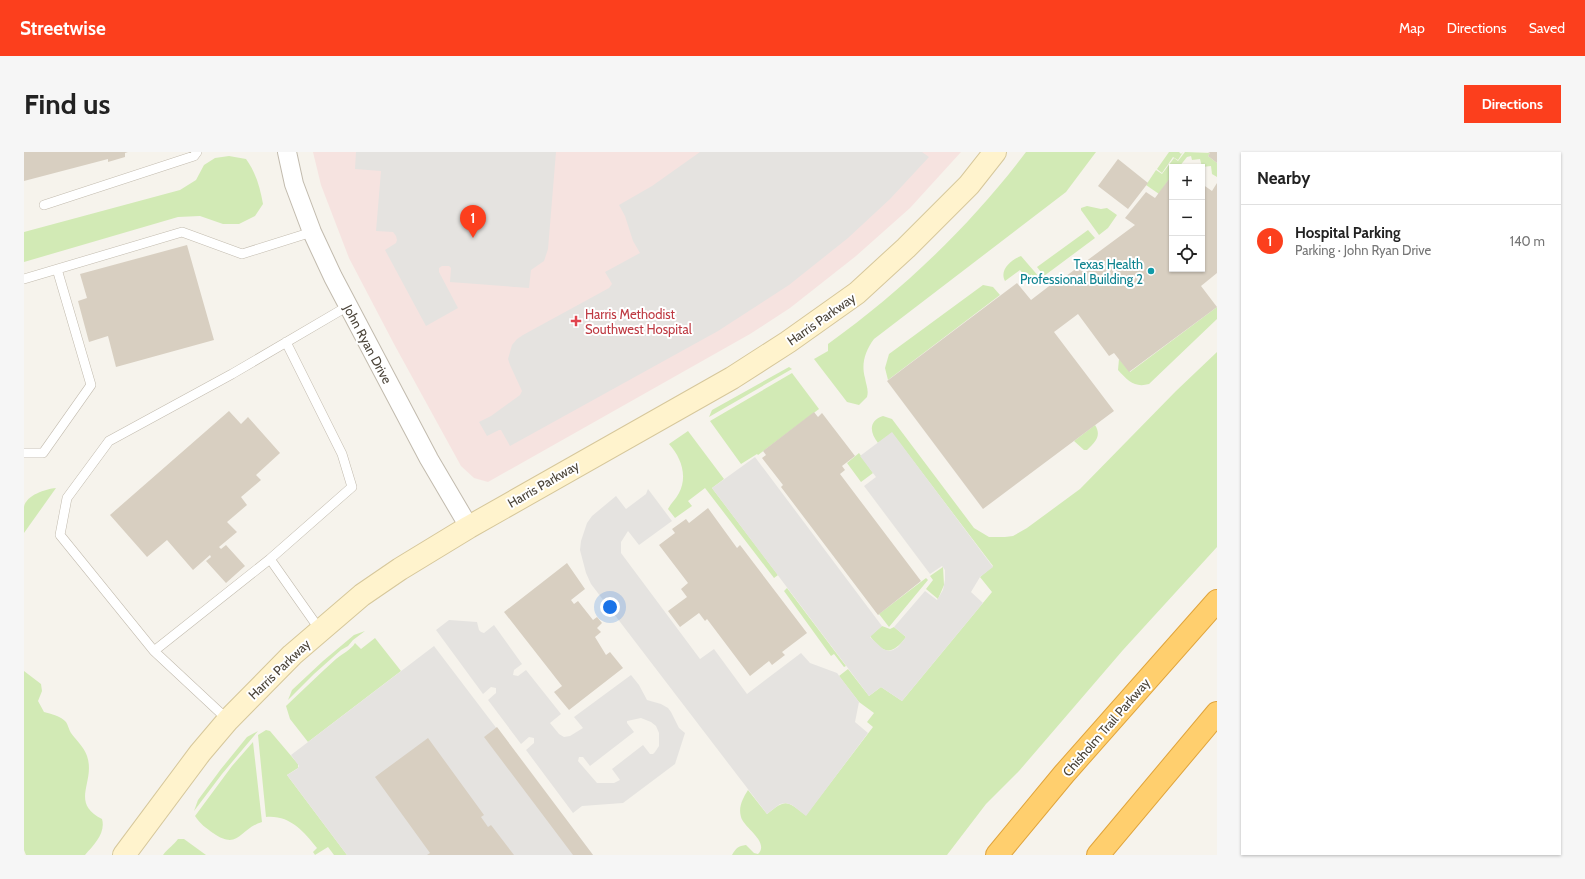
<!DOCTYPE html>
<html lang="en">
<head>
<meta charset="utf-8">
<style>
	:root { --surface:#fff; --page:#f6f6f6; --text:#222; --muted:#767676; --line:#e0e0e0; --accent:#fc3f1d }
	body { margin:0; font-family:Cabin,sans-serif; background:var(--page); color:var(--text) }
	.controls { position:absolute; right:12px; top:12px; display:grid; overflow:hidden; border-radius:0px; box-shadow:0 1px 3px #0004 }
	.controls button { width:36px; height:36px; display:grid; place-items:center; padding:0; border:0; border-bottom:1px solid var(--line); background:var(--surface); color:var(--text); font:20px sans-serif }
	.you { position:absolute; left:586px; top:455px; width:14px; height:14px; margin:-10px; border:3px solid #fff; border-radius:50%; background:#1a73e8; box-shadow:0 0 0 6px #1a73e833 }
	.badge { display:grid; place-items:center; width:26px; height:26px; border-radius:50%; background:var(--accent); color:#fff; font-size:13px; font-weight:700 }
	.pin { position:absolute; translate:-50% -33px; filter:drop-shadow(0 1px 2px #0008) }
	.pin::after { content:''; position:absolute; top:21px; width:14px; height:12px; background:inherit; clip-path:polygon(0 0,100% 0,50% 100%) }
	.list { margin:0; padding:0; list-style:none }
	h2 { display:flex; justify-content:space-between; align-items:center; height:52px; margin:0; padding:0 16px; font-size:17px }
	h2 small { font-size:13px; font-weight:400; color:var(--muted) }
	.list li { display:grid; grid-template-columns:26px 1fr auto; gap:12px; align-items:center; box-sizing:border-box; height:72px; padding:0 16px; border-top:1px solid var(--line) }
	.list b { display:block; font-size:15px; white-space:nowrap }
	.list p { margin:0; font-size:13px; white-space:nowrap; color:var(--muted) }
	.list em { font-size:13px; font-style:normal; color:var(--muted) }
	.icon { flex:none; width:22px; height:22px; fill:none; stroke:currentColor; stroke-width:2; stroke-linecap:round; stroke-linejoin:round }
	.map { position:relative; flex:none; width:1193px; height:703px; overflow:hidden; border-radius:0px }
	header { display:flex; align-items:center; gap:24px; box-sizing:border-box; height:56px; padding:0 20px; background:var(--accent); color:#fff }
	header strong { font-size:19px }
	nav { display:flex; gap:22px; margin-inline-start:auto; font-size:14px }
	.intro { display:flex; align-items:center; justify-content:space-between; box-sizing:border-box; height:96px; padding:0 24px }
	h1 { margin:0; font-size:28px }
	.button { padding:10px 18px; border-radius:0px; background:var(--accent); color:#fff; font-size:14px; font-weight:700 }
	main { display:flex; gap:24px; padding:0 24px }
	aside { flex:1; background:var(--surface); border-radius:0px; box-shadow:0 1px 3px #0004 }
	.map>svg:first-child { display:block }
</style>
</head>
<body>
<header>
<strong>Streetwise</strong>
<nav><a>Map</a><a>Directions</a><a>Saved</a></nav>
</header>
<div class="intro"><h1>Find us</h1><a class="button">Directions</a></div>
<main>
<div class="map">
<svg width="1193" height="703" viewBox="0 0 1193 703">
	<rect width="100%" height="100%" fill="#f6f3ec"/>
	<path fill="#f6e3e0" d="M289,0H937L886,56L832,104L766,156L726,182L464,330L450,326L437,314L370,192L325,106L297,33Z"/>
	<path fill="#d2eab5" d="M1002,0H1072L1042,40L850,187C841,199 837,212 841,226C842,233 845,238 843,245L835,253L823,250L790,207L804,199V192C879,138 946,74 1002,0Z
		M1145,0H1155L1157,2L1159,0L1154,8L1149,5L1138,21L1133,17Z
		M1161,0L1186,1L1184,4L1193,11V25L1188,22L1187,14L1178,15L1176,7L1168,8L1167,4L1163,5L1155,15H1148V23L1135,42L1122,33L1132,18L1138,22L1150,6L1154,9Z
		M205,4L222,7C232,21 236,35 239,52L231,64L215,72H199L176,64L154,65L0,110V80L156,38L172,28L180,13L191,6Z
		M1063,54L1077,57L1083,56L1093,63L1084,76L1075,83L1057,58V56Z
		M1064,78L1071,86L1020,124L1013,115Z
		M997,104L1016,126L1008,133L996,118L981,129C975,118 987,108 997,104Z
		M959,133L969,135L976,143L864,228L861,216L865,202Z
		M1193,155V167L1125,232C1111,236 1104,229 1094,218L1095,207L1106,220Z
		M1193,200V395L1099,498L995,619L962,652L923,703H708C712,696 714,694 722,693L730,701L734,702C746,690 720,676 717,665C714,655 719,646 724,638L743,662C763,646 762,649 782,663L849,575L843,570L850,561L835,550L815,524L824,517L845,544L857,535L878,549L968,440L956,425L969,414L868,281L854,291C846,281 844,269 859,264L868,267L950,376L965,385H981L989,384L1003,376L1056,337L1152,239Z
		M765,215L768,217L685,265L688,258Z
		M768,221L795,257L734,303L733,302L717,312L686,269Z
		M1071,273C1078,284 1071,290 1063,298H1060L1050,289Z
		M664,279L700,327L688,336L754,423L750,426L681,336L664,349L668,354L651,366L644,357C647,351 652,347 655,341C664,324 657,305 645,292Z
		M835,301L849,321L837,330L823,311Z
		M32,336L0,381C0,372 0,363 0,355C2,343 22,337 32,336Z
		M919,415L920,433L914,447L902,437L909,428L906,424Z
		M902,426L904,428L865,475L855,462Z
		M763,436L822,514L820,515L810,502L807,504L760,439Z
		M858,474L866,477L870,475L882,485C868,504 859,502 846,484Z
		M341,479L329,488L324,494L317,498L290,522L264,548L268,538L299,509L330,483Z
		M351,486L377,519L284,590L266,567L262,554C279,538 295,522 312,507C319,501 327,498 331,491L337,497Z
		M0,519L17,532L18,539L14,549L20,560C27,562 37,564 42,570C44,573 45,578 47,581C53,589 60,595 63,604C72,630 45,650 78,667C82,681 70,693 61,703H2L0,698Z
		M242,578L246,579L274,612V616L263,623L323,703H310L304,695L291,703L289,700L293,696C279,679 266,663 242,665L234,583Z
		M234,579L198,622L170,659L174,648L197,617L223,585Z
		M229,590L238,670C215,677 215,699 189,681C182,676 176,672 171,664L208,614Z
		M154,687H160L182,703H139C144,696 150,693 154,687Z"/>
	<path fill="#e5e3e0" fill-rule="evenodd" d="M332,0H532L524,97L520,109L507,118L505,136L426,130L427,116L425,114H418L415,116V120L434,156L402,174L361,98L372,91L373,88L372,84L369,80L352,79L357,19L331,17Z
		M676,0H898L905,5L866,47L824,86L765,133L694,179L486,294L477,278H475L463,284L455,270L467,264L492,246L496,243L498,239L486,213L484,207L488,193L493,187L499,183L585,136L588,132L587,130L581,120L616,101L609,89L601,64L595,53L628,34Z
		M868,280L969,415L956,425L947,440L959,451L878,549L857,535L845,544L688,336L731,305L858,474L846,485L859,497L865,499L869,498L874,495L882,485L870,475L901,439L913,448L919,438L921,428V418L918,414L906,422L840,334L852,325L836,304Z
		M624,337L648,369L615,393L604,379L597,390V401L676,507L690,497L723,542L777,501L786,511L813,521L835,550L831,570L844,581L782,664L768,653L762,651L756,652L743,662L567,432L562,421L556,398L557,389L563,371L568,364L592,344L602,357L622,342Z
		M425,468L453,470L455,478L457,480L460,481L470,473L498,512L490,518L489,523L494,524L502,518L537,562L526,571L535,582L540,585L546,584L559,576L550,565L607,523L615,533L623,548L637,552L644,556L647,560L655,576L661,581L651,612L599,651L558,654L549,661L502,598L510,591V586L505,585L497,592L464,548L472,541V536L467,535L459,542L412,478ZM617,566L627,570L632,574L635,581V594L631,600L629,602H626L619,593L588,617L596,628L590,631H573L554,609L555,605H559L566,614L610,580L603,571V569Z
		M410,494L569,703H323L263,623L273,617L275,614L267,603Z"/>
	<path fill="#d8cfc1" d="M0,0H104L101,1V5L84,10V7L0,29Z
		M1184,0H1193V11L1184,4L1186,1Z
		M1094,7L1124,31L1104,57L1074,34Z
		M1148,23V117H1178V32L1188,39L1193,31V121L1177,134L1193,155L1105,220L1090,201L1085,204L1054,162L1030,180L1090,259L959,357L863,229L993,131L1007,148L1033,128L1034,130L1111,73L1101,66L1122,40L1131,46Z
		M163,93L190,188L92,215L84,184L65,190L54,149L63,146L56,122Z
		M205,259L217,272L224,265L256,301L232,323L237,328L217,345L223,353L203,370L213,380L195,395L197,397L202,393L221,414L202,431L182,409L187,405L186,403L169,418L143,388L123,405L86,363Z
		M790,260L794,265L798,261L831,304L818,314L821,318L816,322L897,429L854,463L757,335L759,333L738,306L742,303L739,299Z
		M684,356L713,396L716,393L783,481L758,500L761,503L748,513L745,509L726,524L683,467L681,469L675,461L656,475L644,459L663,445L657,437L664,431L635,393L651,381L648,377L662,367L665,371Z
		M543,411L561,437L547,448L550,452L554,449L569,468L573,465L578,471L573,476L577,480L571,485L582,503L586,500L599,516L545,558L530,540L538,534L480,460Z
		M473,575L569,703H549L460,585Z
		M404,586L460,663L457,665L464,675L467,673L490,703H403L406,701L351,625Z"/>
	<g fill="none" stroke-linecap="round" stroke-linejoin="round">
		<defs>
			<path id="lane" d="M20,53L170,4L173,0
				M0,127L158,80L218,102L288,80
				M262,190L318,302L328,335L246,407L296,478
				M0,301H19L67,233L33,117
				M130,499L246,407
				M204,568L130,499L36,383L43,346L85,289L208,222L324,154"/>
			<path id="street" d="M263,0L270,32L288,80L309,125L405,307L445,375"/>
			<path id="secondary" d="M100,703L176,601L204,568L268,503L338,443L376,417L445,375L708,226L764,190L833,141L882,96L945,33L971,0"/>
			<path id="highway" d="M973,703L1040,622L1193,449
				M1074,703L1193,561"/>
		</defs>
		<use href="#lane" stroke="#c2bbae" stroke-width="10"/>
		<use href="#street" stroke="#c2bbae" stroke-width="20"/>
		<use href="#secondary" stroke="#d6c79b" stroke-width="24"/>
		<use href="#highway" stroke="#e0a43c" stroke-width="24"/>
		<use href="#lane" stroke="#fff" stroke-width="9"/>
		<use href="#street" stroke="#fff" stroke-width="18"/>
		<use href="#secondary" stroke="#fff3cd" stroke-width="22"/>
		<use href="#highway" stroke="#ffcf6e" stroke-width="22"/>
	</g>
	<circle fill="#0f9aa8" stroke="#fff" stroke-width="1.5" cx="1127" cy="119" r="4"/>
	<path fill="#e0444e" stroke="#fff" stroke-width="1.5" d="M550 163h4v4h4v4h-4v4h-4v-4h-4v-4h4z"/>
	<g text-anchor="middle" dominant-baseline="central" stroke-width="4" stroke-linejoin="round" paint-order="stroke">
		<g font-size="13" fill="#0d838f" stroke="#fff" text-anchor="end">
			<text x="1119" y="112">Texas Health<tspan x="1119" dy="15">Professional Building 2</tspan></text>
		</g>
		<g font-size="13" fill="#be3a42" stroke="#fff" text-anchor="start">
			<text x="561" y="162">Harris Methodist<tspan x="561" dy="15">Southwest Hospital</tspan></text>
		</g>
		<g font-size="13" fill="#4b4439" stroke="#fff">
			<text transform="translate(797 167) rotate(-35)">Harris Parkway</text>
			<text transform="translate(344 192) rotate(62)">John Ryan Drive</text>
			<text transform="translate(519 332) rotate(-30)">Harris Parkway</text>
			<text transform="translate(255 517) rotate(-44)">Harris Parkway</text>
			<text transform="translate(1082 575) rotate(-49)">Chisholm Trail Parkway</text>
		</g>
	</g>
</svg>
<div class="controls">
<button>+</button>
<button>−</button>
<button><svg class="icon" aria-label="locate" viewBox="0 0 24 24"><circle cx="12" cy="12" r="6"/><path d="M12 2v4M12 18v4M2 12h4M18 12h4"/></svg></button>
</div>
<div class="you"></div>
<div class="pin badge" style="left:449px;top:86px">1</div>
</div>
<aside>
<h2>Nearby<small></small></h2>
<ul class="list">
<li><span class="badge">1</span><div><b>Hospital Parking</b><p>Parking · John Ryan Drive</p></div><em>140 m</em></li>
</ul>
</aside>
</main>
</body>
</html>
